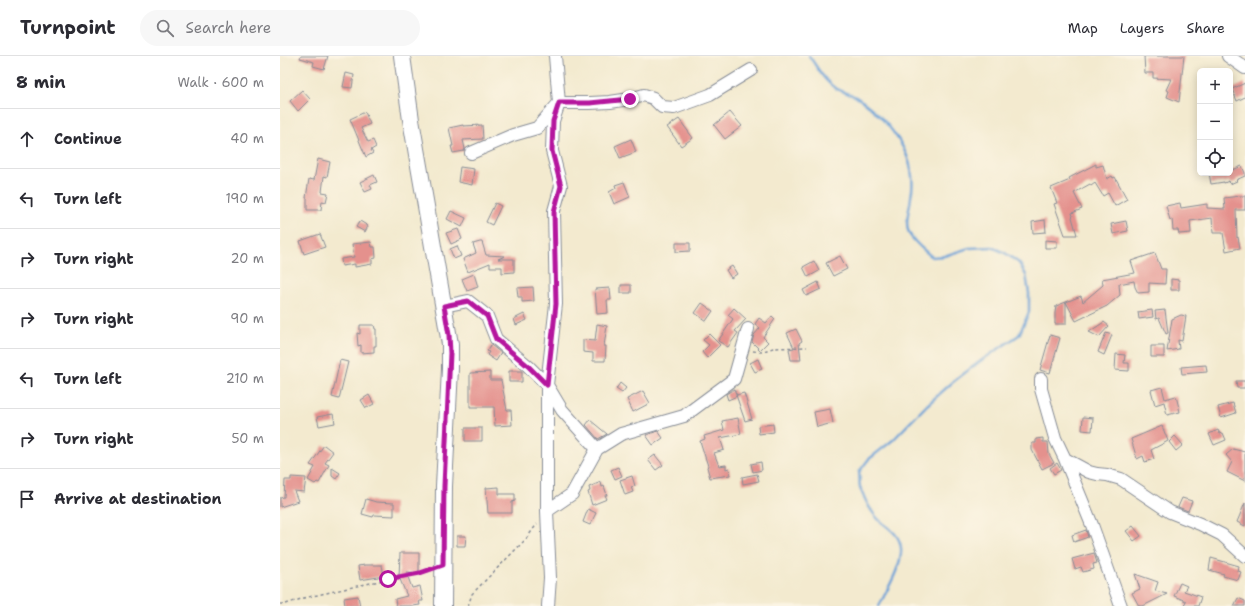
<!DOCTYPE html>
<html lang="en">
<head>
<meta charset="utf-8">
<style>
	:root { --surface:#fff; --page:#f7f7f7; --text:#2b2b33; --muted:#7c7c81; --line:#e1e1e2 }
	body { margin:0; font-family:"Shantell Sans",sans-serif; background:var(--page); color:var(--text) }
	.controls { position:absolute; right:12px; top:12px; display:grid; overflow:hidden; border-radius:6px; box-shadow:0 2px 10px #0003 }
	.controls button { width:36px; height:36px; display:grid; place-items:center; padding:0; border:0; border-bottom:1px solid var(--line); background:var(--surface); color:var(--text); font:20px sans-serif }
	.stop { position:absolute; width:12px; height:12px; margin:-9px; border:3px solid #b5179e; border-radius:50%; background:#fff }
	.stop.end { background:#b5179e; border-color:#fff; box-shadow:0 1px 4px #0008 }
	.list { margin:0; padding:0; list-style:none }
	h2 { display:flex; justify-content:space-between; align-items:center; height:52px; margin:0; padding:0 16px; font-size:17px }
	h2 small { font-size:13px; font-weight:400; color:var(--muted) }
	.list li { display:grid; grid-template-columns:26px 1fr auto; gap:12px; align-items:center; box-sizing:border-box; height:60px; padding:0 16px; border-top:1px solid var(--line) }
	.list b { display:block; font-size:15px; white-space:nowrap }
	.list em { font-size:13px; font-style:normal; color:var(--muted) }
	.icon { flex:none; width:22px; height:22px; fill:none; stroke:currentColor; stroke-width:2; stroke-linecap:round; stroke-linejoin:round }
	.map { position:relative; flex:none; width:965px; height:550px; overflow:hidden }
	header { display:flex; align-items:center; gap:24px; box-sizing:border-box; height:56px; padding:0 20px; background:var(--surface); border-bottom:1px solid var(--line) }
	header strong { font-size:19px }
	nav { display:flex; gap:22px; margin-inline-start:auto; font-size:14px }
	.search { width:280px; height:36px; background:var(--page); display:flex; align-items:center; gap:10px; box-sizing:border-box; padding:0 14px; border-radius:22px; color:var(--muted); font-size:15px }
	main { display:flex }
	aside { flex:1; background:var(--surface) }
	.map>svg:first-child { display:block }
</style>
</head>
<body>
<header>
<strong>Turnpoint</strong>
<div class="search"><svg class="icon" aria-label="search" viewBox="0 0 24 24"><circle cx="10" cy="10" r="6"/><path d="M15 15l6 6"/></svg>Search here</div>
<nav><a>Map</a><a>Layers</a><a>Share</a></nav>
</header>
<main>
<aside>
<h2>8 min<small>Walk · 600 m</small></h2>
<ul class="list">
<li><svg class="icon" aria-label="ahead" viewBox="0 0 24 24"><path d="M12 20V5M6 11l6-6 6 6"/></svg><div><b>Continue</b></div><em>40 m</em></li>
<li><svg class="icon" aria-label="left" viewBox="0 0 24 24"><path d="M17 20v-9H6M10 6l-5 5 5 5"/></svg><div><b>Turn left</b></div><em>190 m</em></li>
<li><svg class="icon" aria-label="right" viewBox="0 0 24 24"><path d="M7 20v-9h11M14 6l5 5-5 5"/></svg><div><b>Turn right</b></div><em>20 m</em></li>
<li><svg class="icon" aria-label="right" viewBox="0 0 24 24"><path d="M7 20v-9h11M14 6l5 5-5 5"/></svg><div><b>Turn right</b></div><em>90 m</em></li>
<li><svg class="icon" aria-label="left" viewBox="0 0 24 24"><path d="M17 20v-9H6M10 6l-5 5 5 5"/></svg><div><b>Turn left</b></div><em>210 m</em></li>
<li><svg class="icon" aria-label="right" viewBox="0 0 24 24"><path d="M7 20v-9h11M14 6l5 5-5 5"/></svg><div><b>Turn right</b></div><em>50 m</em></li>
<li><svg class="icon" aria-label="arrive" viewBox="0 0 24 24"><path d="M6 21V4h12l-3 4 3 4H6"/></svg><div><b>Arrive at destination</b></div></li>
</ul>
</aside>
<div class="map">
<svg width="965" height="550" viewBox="0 0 965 550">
	<rect width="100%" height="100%" fill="#fcf5e5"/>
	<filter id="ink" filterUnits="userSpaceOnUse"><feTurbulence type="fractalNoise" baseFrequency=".025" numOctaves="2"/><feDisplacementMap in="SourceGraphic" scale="8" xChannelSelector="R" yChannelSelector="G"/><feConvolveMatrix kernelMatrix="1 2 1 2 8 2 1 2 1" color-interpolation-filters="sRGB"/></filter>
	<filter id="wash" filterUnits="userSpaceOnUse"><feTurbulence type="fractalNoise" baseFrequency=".012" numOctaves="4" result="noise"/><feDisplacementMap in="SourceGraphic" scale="16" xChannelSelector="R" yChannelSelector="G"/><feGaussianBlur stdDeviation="0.9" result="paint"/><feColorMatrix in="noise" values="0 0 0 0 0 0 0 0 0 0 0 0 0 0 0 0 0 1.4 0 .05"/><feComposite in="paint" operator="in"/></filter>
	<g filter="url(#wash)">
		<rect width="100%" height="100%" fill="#f3eacf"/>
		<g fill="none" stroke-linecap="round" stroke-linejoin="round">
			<path stroke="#69a0d7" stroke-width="2.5" d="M529,0C536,9 541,20 549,27C556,35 567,36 576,41C596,53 618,78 627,100C632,113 634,127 631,141C630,153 624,166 629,177C634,187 644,194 652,201L664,200L689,192L712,191L725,197L739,207L746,219L749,237V256L739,279L699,306L673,326L647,349L613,384L588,404L579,416C580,421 579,427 580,431C584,442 591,456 599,464C608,472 620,478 621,492C623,508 606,536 599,550"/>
		</g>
		<g id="blocks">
			<path fill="#e4918d" d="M21,0H48L44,13L33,10L34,6L20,2Z
				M864,0H904L899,46L887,41L889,35L886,34L891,23L873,22V17H865Z
				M66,17L74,19L72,32L63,31Z
				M965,27V41L957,45L952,33Z
				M22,34L30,43L18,55L10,45Z
				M85,56L90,68L81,72L88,86L93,84L96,91L91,94L93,97L86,101L70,63Z
				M450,56L462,70L445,83L434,69Z
				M399,63L413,82L401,90L387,71Z
				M183,69V70L202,69L203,83L183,84L185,93L184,95L173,97L171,90H173L169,72Z
				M351,83L356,96L340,102L335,90Z
				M38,103L50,106L47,121L44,120L42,136L48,137L46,146L42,145L41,154H27V142H26L29,123L34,124Z
				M816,108V111L823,109L827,123L832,120L833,122L835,121L847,143L835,150L828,137L823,140L815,127L811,130L810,128L794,137L802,153L792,157L793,160L792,161L797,179H785L774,148L777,147L771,132L790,124L789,122Z
				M962,110L965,117V120L956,124L957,125L950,128L949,125L944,127V126L931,128L929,117H950V115Z
				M180,111L194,113L192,129L178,126Z
				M94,119L97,126L90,129L92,133L85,136L80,126Z
				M344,126L350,141L334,148L329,136L336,132L335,129Z
				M960,140H965V154H956L957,182L958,181L960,192L946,195L943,177H933L932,162L910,165L911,177L899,178L898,174H893L892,163L890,164L886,150L900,147L901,152L927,148V152L945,153L944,142Z
				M215,147L221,150L212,169L206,166Z
				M171,155L186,162L182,171L167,163Z
				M765,164L766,176L753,177L752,166Z
				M80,165L88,170L85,176L76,171Z
				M846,165L848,175L833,178L831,168Z
				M178,173L182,183L171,188L166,177Z
				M40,178L45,191L24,198L20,185Z
				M765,184L777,185V192H765Z
				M91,186L92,191H95L96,202L92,203V208L75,211V208L62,210L61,203L74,201L72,188Z
				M200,186H202L206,199L225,200L218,203H234V216L222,217V211H210V207L188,216L183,203L196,197L193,188Z
				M396,187H410V195L396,196Z
				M177,190L181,200L174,203L170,193Z
				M875,197L881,213H886L885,228L869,227V236L858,237L855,231L854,225L839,228L840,239L827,250L796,265L786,246L801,240L803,246L823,229L822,223L855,217L851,205Z
				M560,200L567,213L553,220L546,207Z
				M534,205L539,215L528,221L523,211Z
				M452,210L457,218L451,222L446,214Z
				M194,218L198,231L187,235L182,223Z
				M891,223L899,224V234H891Z
				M538,226L541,233L526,240L523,234Z
				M341,229H351V237H341Z
				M253,231L254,245L242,246V241H238L237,232Z
				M330,232L331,244H327L328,257L317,258L315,233Z
				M786,246V268H775V257L776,250Z
				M422,247L433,255L426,265L415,257Z
				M454,252L466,263L455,275L458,277L448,291L438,285L453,263L448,259Z
				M872,254L873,261L859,263L858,256Z
				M885,254L888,277L886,278L879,262L876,263L875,255Z
				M244,258L247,264L236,269L234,263Z
				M901,259L906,260L902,285L898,284L899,293L887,295L892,263Z
				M492,260L495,263L483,281L488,286L480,294L472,286L474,279L480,272L475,268L479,262L486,267Z
				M824,266L829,270L819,281L809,276Z
				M317,268L327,270L324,290H326L325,305H313V297L303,296V284L315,285Z
				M80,269H94L95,273H96V290H94V296L81,297V289L78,290L77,277L80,278Z
				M516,273L522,285L519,287L521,304H511L509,293L514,292L507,277Z
				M826,277L832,279L824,299L818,296Z
				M429,278L440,289L427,302L422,296L429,289L423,284Z
				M770,279L780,282L770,317L760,314Z
				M211,289L221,297L216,305L207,299L209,296L207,295Z
				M871,290H884V301H871Z
				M836,298L845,299L844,307H849V315L835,314Z
				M478,303L482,313L475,316L470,307Z
				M60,304L68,306L59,343L52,341Z
				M926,309L927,316L902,318L901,311Z
				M229,315H242V326H229Z
				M210,316V324H221L227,354H231L232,369L215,370L214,351H190V317Z
				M956,325H965V332H957Z
				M340,327L346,332L342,337L336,333Z
				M882,331L885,343L896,340L900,356L887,359L884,346L875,349L871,334Z
				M454,333L457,340L448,344L446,338Z
				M363,335L370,347L353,356L347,343Z
				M464,337L472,363L465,365L456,339Z
				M89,339L94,348L86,352L81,344Z
				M953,347L956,357L941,362L938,351Z
				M550,353L553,367L537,371L534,356Z
				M53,358L55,367L39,370L37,361Z
				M803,361L813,362L812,375L802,374Z
				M458,362L461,378L440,382L444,394L434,397L439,410L446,409V413L449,412L450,419L430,422L427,411L428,410L420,385L425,383L424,380L444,374L442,365Z
				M310,364L327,378L318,383L306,369Z
				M493,368L494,376L479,378L478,370Z
				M882,370L888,385L871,394L874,403L865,406L863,400L857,403L851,383Z
				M185,372H202V385H185Z
				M938,374L940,378L943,377L946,384L934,389L929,378Z
				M378,375L383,382L373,389L366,379Z
				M895,380L903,389L896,395L889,386Z
				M763,382V386H768L769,398L774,407L762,413L752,394V387H756V383Z
				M44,389L53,396L45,407L49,409L39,427L37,426L35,428L28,424L35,411L30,409Z
				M953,393L965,396V425L947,416L952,406L946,399Z
				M375,399L383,409L376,414L368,404Z
				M481,406L482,414L473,416L471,408Z
				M777,407L781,414L774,418L770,412Z
				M338,411L342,420L335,423L331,414Z
				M52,412L60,417L56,423L52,420Z
				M477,418L479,425L463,428L462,421Z
				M352,420L355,430L351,431L353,436L345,439L340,424Z
				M11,421L26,422L24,436L14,435L18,445L0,451V442L4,441L5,424H11Z
				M321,426L322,431L324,430L327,439H325L327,443L312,449L308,436L310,435L309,431Z
				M219,431V438H235V445L232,446V457H208L206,432Z
				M902,442L912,445L908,455L898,451Z
				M86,443L96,446L114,447V460L94,459L93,461L82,458Z
				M965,447V470L957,466Z
				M308,453L316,457L310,469L303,466Z
				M853,470L861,480L854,485L846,475Z
				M806,474L808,481L794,486L792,479Z
				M177,480H186L185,490H177Z
				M120,497H139V517L126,516L132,532L140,530L143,545H139L140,549L133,550H116L115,543L127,540L119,521Z
				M814,497L817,507L813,508L814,513L803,516L801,511L795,513L792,503Z
				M931,502L959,510L958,515L961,516L958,524L943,520L944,518L929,514Z
				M85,509H102L104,520L80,524L78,510Z
				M855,518L878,526L875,535L887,538L863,550H859L852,537L860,533Z
				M900,527L907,530L904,535L921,541L918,550H904L906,545L894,540Z
				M78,540L80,550H65L64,542Z
				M958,542L965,545V550H954Z"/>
		</g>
	</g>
	<g filter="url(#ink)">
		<use href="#blocks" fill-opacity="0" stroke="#878c96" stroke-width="1"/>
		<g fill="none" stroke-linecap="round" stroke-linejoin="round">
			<defs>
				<path id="minor" d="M948,0L965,12
					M191,97L233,79L257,72L279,47H310L330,46L350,43L364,39L373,42L382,51L394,52L430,39L471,14
					M164,250L188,245L207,260L216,283L248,310L267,329L282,354L317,393
					M761,323V333L775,382L785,403L812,469L841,550
					M785,403L809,416L817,418L827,419L841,423L890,456L920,468L942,479L965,500
					M267,455L292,438L317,393L341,378L404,360L454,323L468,273
					M268,550L270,522L267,455V329L276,248L274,155L281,130L272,95L273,65L279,47L275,0"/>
				<path id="major" d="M122,0L131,64L170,288V313L164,430L163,550"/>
			</defs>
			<use href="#minor" stroke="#878c96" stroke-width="14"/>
			<use href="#major" stroke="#878c96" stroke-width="18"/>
			<path stroke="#878c96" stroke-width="1.5" stroke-dasharray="3 3" stroke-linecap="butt" d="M473,295L481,296L493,292L527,291
				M0,548H6L24,542L108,523L140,517L152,513
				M188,550L192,538L246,483L257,468"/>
			<use href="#minor" stroke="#fff" stroke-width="12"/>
			<use href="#major" stroke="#fff" stroke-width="16"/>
		</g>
	</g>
	<g fill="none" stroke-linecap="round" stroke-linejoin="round" filter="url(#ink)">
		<path stroke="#b5179e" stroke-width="5" d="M108,523L140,517L163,509L164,430L170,297L169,279L164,250L188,245L207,260L216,283L248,310L267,329L276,248L274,156L281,130L272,95L273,65L279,47H310L350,43"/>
	</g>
</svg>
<div class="controls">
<button>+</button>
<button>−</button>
<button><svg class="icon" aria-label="locate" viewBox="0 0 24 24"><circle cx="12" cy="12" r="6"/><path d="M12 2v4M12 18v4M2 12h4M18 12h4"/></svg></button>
</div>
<div class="stop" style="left:108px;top:523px"></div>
<div class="stop end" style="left:350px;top:43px"></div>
</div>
</main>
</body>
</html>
